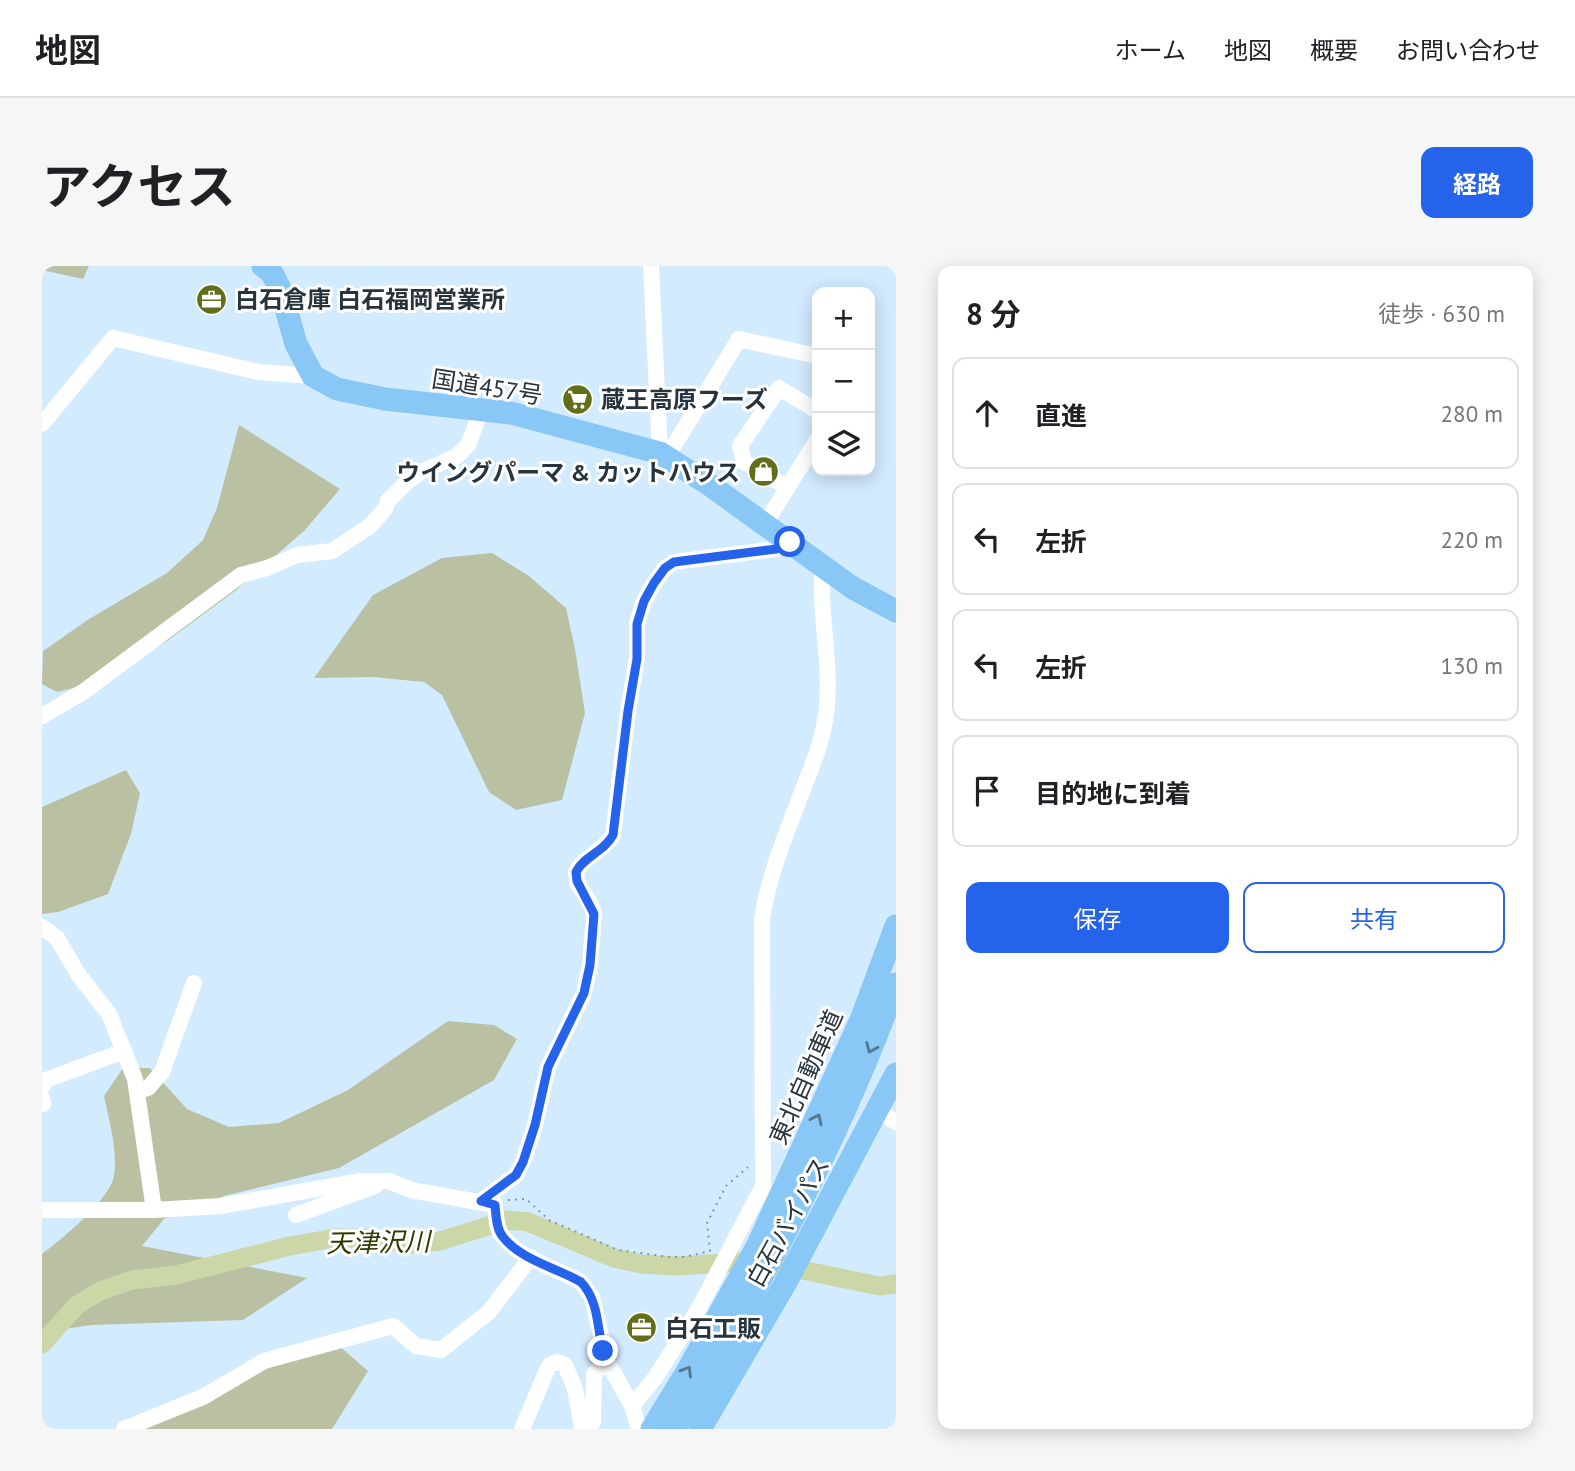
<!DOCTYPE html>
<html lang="ja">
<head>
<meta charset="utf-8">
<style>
	:root { --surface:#fff; --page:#f6f6f6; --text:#202124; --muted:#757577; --line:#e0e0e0; --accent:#2563eb }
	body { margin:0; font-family:"PT Sans","Noto Sans JP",sans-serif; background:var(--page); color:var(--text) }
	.controls { position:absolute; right:21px; top:21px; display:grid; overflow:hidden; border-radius:14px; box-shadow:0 4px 18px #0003 }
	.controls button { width:63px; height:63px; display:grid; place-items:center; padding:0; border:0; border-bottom:2px solid var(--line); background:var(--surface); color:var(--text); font:35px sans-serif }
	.stop { position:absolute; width:21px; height:21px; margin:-16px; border:5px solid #2563eb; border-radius:50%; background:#fff }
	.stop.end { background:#2563eb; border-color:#fff; box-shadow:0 2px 7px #0008 }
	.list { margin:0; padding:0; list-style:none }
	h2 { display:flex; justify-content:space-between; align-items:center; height:91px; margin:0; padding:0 28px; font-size:30px }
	h2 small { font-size:23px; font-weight:400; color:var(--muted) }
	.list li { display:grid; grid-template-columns:46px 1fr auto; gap:21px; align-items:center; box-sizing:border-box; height:112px; margin:0 14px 14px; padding:0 14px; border:2px solid var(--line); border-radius:14px }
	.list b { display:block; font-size:26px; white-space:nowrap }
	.list em { font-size:23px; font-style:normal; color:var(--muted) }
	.actions { display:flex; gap:14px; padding:21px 28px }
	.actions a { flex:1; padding:16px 0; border:2px solid var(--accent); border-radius:14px; text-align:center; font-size:24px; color:var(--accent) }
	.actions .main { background:var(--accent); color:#fff }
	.icon { flex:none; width:38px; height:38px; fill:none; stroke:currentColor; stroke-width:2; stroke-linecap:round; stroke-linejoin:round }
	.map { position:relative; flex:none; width:854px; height:1163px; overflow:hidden; border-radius:14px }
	header { display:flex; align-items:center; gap:42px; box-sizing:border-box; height:98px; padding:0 35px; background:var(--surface); border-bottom:2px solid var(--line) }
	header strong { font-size:33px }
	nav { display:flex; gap:38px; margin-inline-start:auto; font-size:24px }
	.intro { display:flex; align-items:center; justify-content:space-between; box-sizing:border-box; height:168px; padding:0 42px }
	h1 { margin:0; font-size:49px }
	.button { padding:18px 32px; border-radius:14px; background:var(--accent); color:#fff; font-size:24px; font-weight:700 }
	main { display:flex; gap:42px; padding:0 42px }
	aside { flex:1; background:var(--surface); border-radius:14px; box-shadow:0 4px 18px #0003 }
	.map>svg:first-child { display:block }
</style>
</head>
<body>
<header>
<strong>地図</strong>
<nav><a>ホーム</a><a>地図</a><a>概要</a><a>お問い合わせ</a></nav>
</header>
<div class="intro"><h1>アクセス</h1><a class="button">経路</a></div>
<main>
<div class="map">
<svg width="854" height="1163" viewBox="0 0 854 1163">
	<rect width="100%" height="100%" fill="#d3ebff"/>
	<path fill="#bac1a3" d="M0,0H47L41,13L0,4Z
		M197,159L298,223L262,265L193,325L125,375L52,417L15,426L0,418L1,385L47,353L125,307L161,274L175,242Z
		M450,287L487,310L524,342L533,383L543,447L520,534L474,544L447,526L400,429L382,416L331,411L272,412L331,329L400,292Z
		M84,504L98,527L89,568L66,628L16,646L0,648V541Z
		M406,755L452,759L475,773L452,814L297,902L182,930L122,953L100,980L265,1012L201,1054L50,1059L0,1066V988C19,974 68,933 72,910C76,884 67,855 62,830L81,802H108L145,843L187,861L237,857L306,824Z
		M296,1079L326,1105L290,1163H93L222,1101Z"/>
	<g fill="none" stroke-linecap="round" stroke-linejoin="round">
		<path stroke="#cbd7a7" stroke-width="19" d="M0,1078L35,1039L58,1025L90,1014L134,1009L248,980L293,972H328L370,978L398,975L465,954L486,956L572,992L599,998L634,1000L717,995L837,1020L854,1018"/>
		<path stroke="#8598a7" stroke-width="2" stroke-dasharray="2 5" stroke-linecap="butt" d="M466,934L484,933L507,954L576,984L627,991H643L668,985L665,957L684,920L706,901"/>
		<path stroke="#fff" stroke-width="16" d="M609,0L618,187
			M0,158L71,72L216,106L271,110
			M625,191L697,73L775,90
			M745,221L702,196L698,180L737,122L775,145
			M723,258L775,174
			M0,450L41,426L199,309L225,302L255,289L290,285L328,260L343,243L346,235L364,217L377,207L415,190L426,179L440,142
			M0,661L15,672L36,708L67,748L93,813L112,944
			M0,821L4,814L82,785
			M95,825L106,822L120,806L152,717
			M0,832L1,838
			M847,852L854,856
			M439,935L474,909L481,896L493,859L506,801L542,727L548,699L552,648L549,639L535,616L534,606C542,590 562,585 571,569L586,445L595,392V357L602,335L612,317L623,302L632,296L734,283L748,276
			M0,944H112L179,940L319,915H347L369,924L453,939C454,949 454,963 461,971C477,992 516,1003 539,1016L550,1031L565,1095L590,1140L597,1163
			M254,949L333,920
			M590,1140L613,1112L656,1044L721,920L720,653C727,608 744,568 760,526C769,503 779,479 783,455C792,403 776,352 781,300
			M82,1163L161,1131L222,1095L351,1060L374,1080L399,1084L447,1046L489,991
			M480,1163L505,1104L508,1099L515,1096L523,1099L533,1123L540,1161L542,1163
			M543,1163L549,1160L551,1156L552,1108L565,1095"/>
		<path stroke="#89c7f7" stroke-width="23" d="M221,0L230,7L239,25L254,78L271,110L295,123L343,133L469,147L618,187L665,217L811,322L854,345
			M610,1163L646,1104L715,981L819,754L854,660
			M632,1163C718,1021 797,874 854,718
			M658,1163L744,1016L854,808"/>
	</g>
	<defs><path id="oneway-chevron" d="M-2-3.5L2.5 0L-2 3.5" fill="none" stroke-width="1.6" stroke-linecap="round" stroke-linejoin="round" transform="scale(1.75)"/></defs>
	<g stroke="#537691">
		<use href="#oneway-chevron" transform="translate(829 782) rotate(113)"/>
		<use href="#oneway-chevron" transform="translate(775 853) rotate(-65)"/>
		<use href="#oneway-chevron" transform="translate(645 1105) rotate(-59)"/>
	</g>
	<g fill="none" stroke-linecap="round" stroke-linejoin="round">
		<path stroke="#2563eb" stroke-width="9" d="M561,1085C555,1062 557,1035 539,1016C515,1002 479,994 461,971C454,963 454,949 453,939L439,935L474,909L481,896L493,859L506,801L542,727L548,699L552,648L535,615L534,606C542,590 562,586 571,569L586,445L595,393V358L602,335L612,317L623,302L632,296L734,283L748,276"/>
	</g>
	<defs>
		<symbol id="office-disc" viewBox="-11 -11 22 22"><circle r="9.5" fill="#606f1a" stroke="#fff"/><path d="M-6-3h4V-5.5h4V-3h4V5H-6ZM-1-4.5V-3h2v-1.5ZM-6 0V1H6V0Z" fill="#fff"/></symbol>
		<symbol id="supermarket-disc" viewBox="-11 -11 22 22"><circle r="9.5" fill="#606f1a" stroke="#fff"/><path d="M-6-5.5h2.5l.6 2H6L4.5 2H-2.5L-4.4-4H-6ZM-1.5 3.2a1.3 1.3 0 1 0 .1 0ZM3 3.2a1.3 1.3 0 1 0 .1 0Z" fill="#fff"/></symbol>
		<symbol id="shop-disc" viewBox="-11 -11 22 22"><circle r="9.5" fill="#606f1a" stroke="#fff"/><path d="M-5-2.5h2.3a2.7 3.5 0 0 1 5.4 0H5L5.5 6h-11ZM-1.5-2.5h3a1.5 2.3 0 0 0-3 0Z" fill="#fff"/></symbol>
	</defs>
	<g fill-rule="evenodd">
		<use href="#office-disc" x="152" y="16" width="35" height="35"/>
		<use href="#supermarket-disc" x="518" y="116" width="35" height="35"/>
		<use href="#shop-disc" x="704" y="188" width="35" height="35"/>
		<use href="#office-disc" x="582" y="1044" width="35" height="35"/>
	</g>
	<g text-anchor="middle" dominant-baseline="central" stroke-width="6" stroke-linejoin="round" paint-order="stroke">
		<g font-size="24" font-weight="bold" fill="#27333d" stroke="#fff" text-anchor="start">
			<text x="193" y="33">白石倉庫 白石福岡営業所</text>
			<text x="559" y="133">蔵王高原フーズ</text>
			<text x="698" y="206" text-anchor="end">ウイングパーマ &amp; カットハウス</text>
			<text x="623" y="1062">白石工販</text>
		</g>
		<g font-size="24" fill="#27333d" stroke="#fff">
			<text transform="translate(445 121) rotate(9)">国道457号</text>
			<text transform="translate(764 811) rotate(-66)">東北自動車道</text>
			<text transform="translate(746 956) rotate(-61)">白石バイパス</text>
		</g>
		<g font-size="26" font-style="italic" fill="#303900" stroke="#fff">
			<text transform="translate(336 976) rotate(-1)">天津沢川</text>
		</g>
	</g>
</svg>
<div class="controls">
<button>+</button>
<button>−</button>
<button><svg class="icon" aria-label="layers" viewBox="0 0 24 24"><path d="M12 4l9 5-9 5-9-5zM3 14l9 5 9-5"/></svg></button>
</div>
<div class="stop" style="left:748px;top:276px"></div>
<div class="stop end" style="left:561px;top:1085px"></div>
</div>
<aside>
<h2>8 分<small>徒歩 · 630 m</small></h2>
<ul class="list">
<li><svg class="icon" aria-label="ahead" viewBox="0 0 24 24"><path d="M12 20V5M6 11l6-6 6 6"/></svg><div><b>直進</b></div><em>280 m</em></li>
<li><svg class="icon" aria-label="left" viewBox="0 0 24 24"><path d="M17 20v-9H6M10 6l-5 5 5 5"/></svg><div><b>左折</b></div><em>220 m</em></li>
<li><svg class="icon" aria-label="left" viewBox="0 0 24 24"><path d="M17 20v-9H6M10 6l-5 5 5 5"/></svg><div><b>左折</b></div><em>130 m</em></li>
<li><svg class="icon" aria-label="arrive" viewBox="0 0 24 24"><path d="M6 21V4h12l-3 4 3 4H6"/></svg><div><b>目的地に到着</b></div></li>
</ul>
<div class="actions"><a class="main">保存</a><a>共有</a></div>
</aside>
</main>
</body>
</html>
